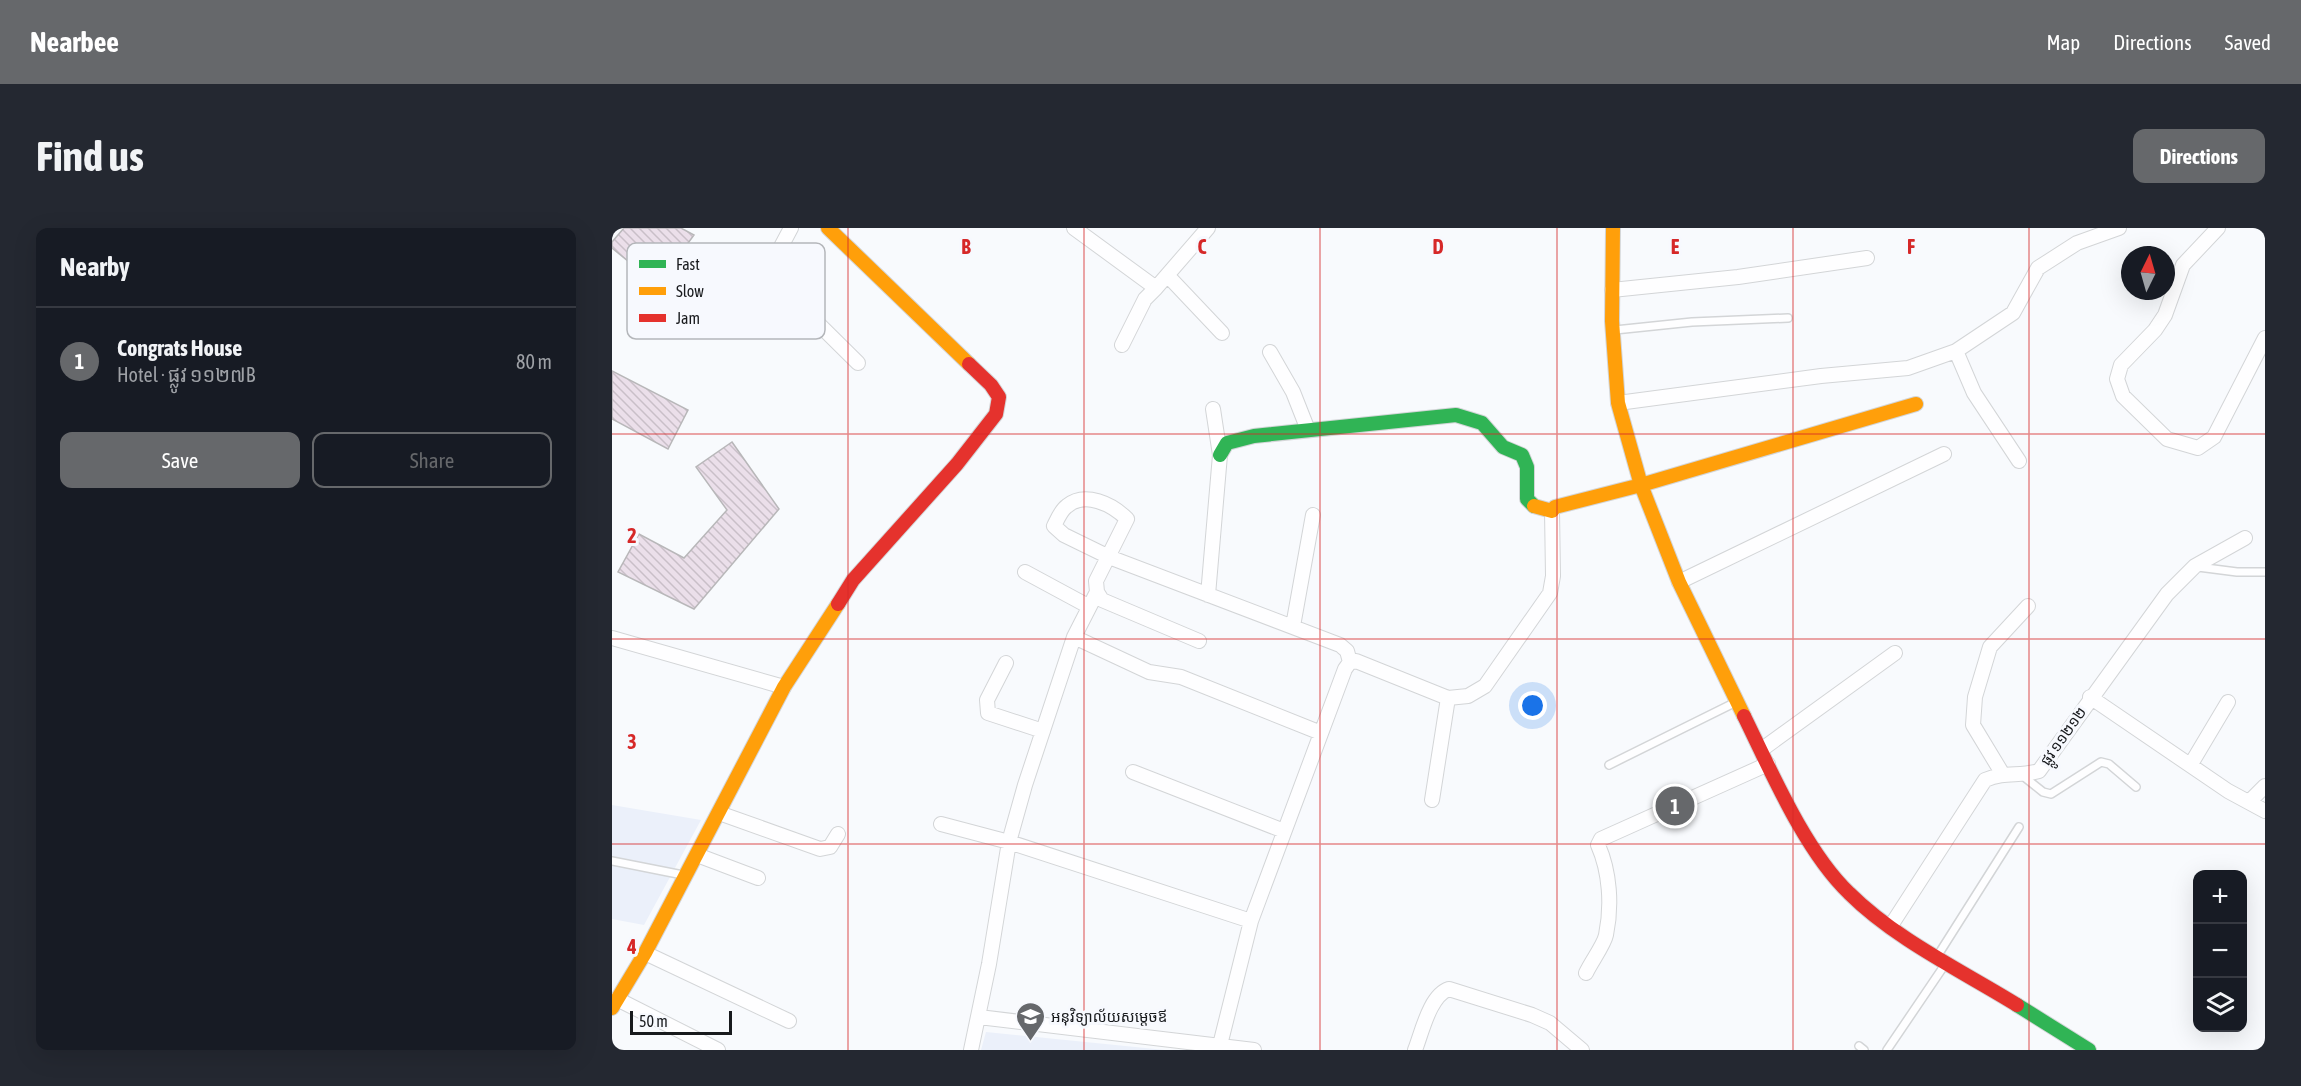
<!DOCTYPE html>
<html lang="en">
<head>
<meta charset="utf-8">
<style>
	:root { --surface:#171b24; --page:#242831; --text:#f1f3f6; --muted:#9ea1a6; --line:#363941; --accent:#66686b }
	body { margin:0; font-family:"Asap Condensed","Noto Sans Khmer",sans-serif; background:var(--page); color:var(--text) }
	.controls { position:absolute; right:18px; bottom:18px; display:grid; overflow:hidden; border-radius:12px; box-shadow:0 6px 24px #0002 }
	.controls button { width:54px; height:54px; display:grid; place-items:center; padding:0; border:0; border-bottom:2px solid var(--line); background:var(--surface); color:var(--text); font:30px sans-serif }
	.compass { position:absolute; left:1509px; top:18px; width:54px; height:54px; border-radius:50%; background:var(--surface); box-shadow:0 6px 24px #0002; rotate:5deg }
	.scale { position:absolute; left:18px; bottom:15px; width:102px; box-sizing:border-box; padding-left:6px; border:3px solid #181a1d; border-top:0; font-size:16px; line-height:21px; white-space:nowrap; color:#181a1d; -webkit-text-stroke:4px #f7f9fe; paint-order:stroke }
	.you { position:absolute; left:921px; top:478px; width:21px; height:21px; margin:-15px; border:4px solid #fff; border-radius:50%; background:#1a73e8; box-shadow:0 0 0 9px #1a73e833 }
	.badge { display:grid; place-items:center; width:39px; height:39px; border-radius:50%; background:var(--accent); color:#fff; font-size:20px; font-weight:700 }
	.pin { position:absolute; translate:-50% -50%; border:3px solid #fff; box-shadow:0 2px 6px #0006 }
	.list { margin:0; padding:0; list-style:none }
	h2 { display:flex; justify-content:space-between; align-items:center; height:78px; margin:0; padding:0 24px; font-size:26px }
	h2 small { font-size:20px; font-weight:400; color:var(--muted) }
	.list li { display:grid; grid-template-columns:39px 1fr auto; gap:18px; align-items:center; box-sizing:border-box; height:108px; padding:0 24px; border-top:2px solid var(--line) }
	.list b { display:block; font-size:22px; white-space:nowrap }
	.list p { margin:0; font-size:20px; white-space:nowrap; color:var(--muted) }
	.list em { font-size:20px; font-style:normal; color:var(--muted) }
	.actions { display:flex; gap:12px; padding:18px 24px }
	.actions a { flex:1; padding:14px 0; border:2px solid var(--accent); border-radius:12px; text-align:center; font-size:21px; color:var(--accent) }
	.actions .main { background:var(--accent); color:#fff }
	.icon { flex:none; width:33px; height:33px; fill:none; stroke:currentColor; stroke-width:2; stroke-linecap:round; stroke-linejoin:round }
	.map { position:relative; flex:none; width:1653px; height:822px; overflow:hidden; border-radius:12px }
	header { display:flex; align-items:center; gap:36px; box-sizing:border-box; height:84px; padding:0 30px; background:var(--accent); color:#fff }
	header strong { font-size:28px }
	nav { display:flex; gap:33px; margin-inline-start:auto; font-size:21px }
	.intro { display:flex; align-items:center; justify-content:space-between; box-sizing:border-box; height:144px; padding:0 36px }
	h1 { margin:0; font-size:42px }
	.button { padding:15px 27px; border-radius:12px; background:var(--accent); color:#fff; font-size:21px; font-weight:700 }
	main { display:flex; gap:36px; padding:0 36px }
	aside { flex:1; background:var(--surface); border-radius:12px; box-shadow:0 6px 24px #0002 }
	.map>svg:first-child { display:block }
</style>
</head>
<body>
<header>
<strong>Nearbee</strong>
<nav><a>Map</a><a>Directions</a><a>Saved</a></nav>
</header>
<div class="intro"><h1>Find us</h1><a class="button">Directions</a></div>
<main>
<aside>
<h2>Nearby<small></small></h2>
<ul class="list">
<li><span class="badge">1</span><div><b>Congrats House</b><p>Hotel · ផ្លូវ ១១២៧B</p></div><em>80 m</em></li>
</ul>
<div class="actions"><a class="main">Save</a><a>Share</a></div>
</aside>
<div class="map">
<svg width="1653" height="822" viewBox="0 0 1653 822">
	<defs>
		<pattern id="building-back-hatch" width="6" height="6" patternUnits="userSpaceOnUse" patternTransform="scale(1.5)"><rect width="6" height="6" fill="#ebdfea"/><path d="M-1 5l2 2M0 0l6 6M5-1l2 2" fill="none" stroke="#c9bfc8"/></pattern>
	</defs>
	<rect width="100%" height="100%" fill="#f8fafd"/>
	<path fill="#ebf0fa" d="M0,577L89,592L32,697L0,691Z
		M374,804L553,822H369Z"/>
	<path fill="url(#building-back-hatch)" stroke="#b8b7b9" stroke-width="1.5" d="M12,0H69L82,7L68,26L90,46L67,75L0,20V14Z
		M0,143L76,182L56,221L0,191Z
		M120,214L167,281L82,381L6,344L27,306L72,330L115,282L84,239Z"/>
	<g fill="none" stroke-linecap="round" stroke-linejoin="round">
		<defs>
			<path id="lane" d="M1003,102L1080,94L1176,90
				M1586,339L1625,344H1653
				M997,537L1124,474
				M1411,548L1431,564L1439,566L1489,534L1497,536L1524,559
				M0,633L71,647
				M1326,727L1407,599
				M1247,818L1252,822
				M1275,822L1334,735"/>
			<path id="street" d="M462,0L544,60L596,0
				M1606,0L1571,37L1553,87L1543,102L1509,137L1505,151L1511,168L1555,211L1586,220L1602,209L1653,110
				M155,45L246,135
				M556,48L610,105
				M1000,62L1126,49L1255,30
				M131,78L155,45L179,0
				M510,117L533,71L544,60
				M1344,123L1362,165L1407,233
				M658,124L681,164L696,202
				M1006,175L1209,148L1296,140L1344,123L1401,85L1426,40L1465,15L1507,0
				M413,344L476,378
				M1067,354L1332,226
				M596,367L608,227L601,181
				M681,398L701,287
				M462,409L537,444L569,449L709,505
				M0,410L172,459
				M587,413L490,372L485,364L484,353L515,291C500,276 473,263 455,278C449,282 445,292 442,298L452,307L497,329L728,417L735,423L738,434
				M738,434L744,433L836,470L856,468L873,458L938,365L941,348L940,283
				M394,435L375,472L376,485L431,503
				M1478,469L1616,563L1653,583
				M1149,522L1283,425
				M1579,536L1616,474
				M521,544L672,603
				M1390,545L1361,497L1363,469L1378,419L1416,378
				M820,572L836,470
				M1637,574L1653,558
				M107,585L208,621L218,619L226,606
				M329,596L397,614L639,693
				M85,627L146,650
				M1278,699L1373,552C1394,543 1406,549 1427,543L1555,366L1583,338L1633,310
				M33,725L177,793
				M974,745C979,734 992,717 994,707C1000,678 998,644 986,617L989,611L1156,536
				M5,771L106,822
				M367,789L642,822
				M608,817L639,693L733,441L738,434
				M359,822L377,736L397,614L413,557L462,409L485,364
				M803,822C810,804 818,767 837,761L920,787L938,795L970,822"/>
			<path id="fast" d="M608,227L615,215L642,208L844,187L870,195L891,219L910,227L915,239V271L922,278
				M1405,777L1477,822"/>
			<path id="slow" d="M216,0L357,136
				M1001,0L1000,93L1006,175L1029,257L1067,354L1132,488
				M922,278L940,283L943,279L1029,257L1304,176
				M0,780L33,725L172,459L226,376"/>
			<path id="jam" d="M226,376L241,352L345,236L384,186L387,169L379,157L357,136
				M1132,488C1159,543 1193,623 1237,665C1283,711 1350,743 1405,777"/>
		</defs>
		<use href="#lane" stroke="#d3d5d7" stroke-width="10"/>
		<use href="#street" stroke="#d3d5d7" stroke-width="16"/>
		<use href="#fast" stroke="#d3d5d7" stroke-width="16"/>
		<use href="#slow" stroke="#d3d5d7" stroke-width="16"/>
		<use href="#jam" stroke="#d3d5d7" stroke-width="16"/>
		<use href="#lane" stroke="#fefeff" stroke-width="7"/>
		<use href="#street" stroke="#fefeff" stroke-width="14"/>
		<use href="#fast" stroke="#30b455" stroke-width="14"/>
		<use href="#slow" stroke="#ff9f0a" stroke-width="14"/>
		<use href="#jam" stroke="#e5322d" stroke-width="14"/>
	</g>
	<path fill="none" stroke="#d62828" stroke-width="1.5" stroke-opacity="0.55" d="M236,0V822M472,0V822M708,0V822M945,0V822M1181,0V822M1417,0V822M0,206H1653M0,411H1653M0,616H1653"/>
	<defs>
		<symbol id="school-pin" viewBox="-11 -11 22 30"><path d="M0 17L-7.5 6A9.5 9.5 0 1 1 7.5 6Z" fill="#66686b" stroke="#f7f9fe"/><path d="M0-5L7-2L0 1L-7-2ZM-4 1L0 2.5L4 1V4Q0 6-4 4Z" fill="#fff"/></symbol>
	</defs>
	<g fill-rule="evenodd">
		<use href="#school-pin" x="402" y="772" width="33" height="45"/>
	</g>
	<g text-anchor="middle" dominant-baseline="central" stroke-width="6" stroke-linejoin="round" paint-order="stroke">
		<g font-size="15" fill="#181a1d" stroke="#f7f9fe">
			<text transform="translate(1451 508) rotate(-55)">ផ្លូវ ១១២១២</text>
		</g>
		<g font-size="15" fill="#181a1d" stroke="#f7f9fe" text-anchor="start">
			<text x="439" y="788">អនុវិទ្យាល័យសម្តេចឪ</text>
		</g>
	</g>
	<rect x="15" y="15" width="198" height="96" rx="9" fill="#f7f9fe" stroke="#b4b6ba" stroke-width="1.5"/>
	<rect x="27" y="32" width="27" height="8" fill="#30b455"/>
	<rect x="27" y="59" width="27" height="8" fill="#ff9f0a"/>
	<rect x="27" y="86" width="27" height="8" fill="#e5322d"/>
	<g font-size="16" fill="#181a1d">
		<text x="64" y="42">Fast</text>
		<text x="64" y="69">Slow</text>
		<text x="64" y="96">Jam</text>
	</g>
	<g font-size="20" text-anchor="middle" font-weight="bold" fill="#d62828" stroke="#f7f9fe" stroke-width="6" stroke-linejoin="round" paint-order="stroke">
		<text x="354" y="26">B</text>
		<text x="590" y="26">C</text>
		<text x="826" y="26">D</text>
		<text x="1063" y="26">E</text>
		<text x="1299" y="26">F</text>
		<text x="20" y="315">2</text>
		<text x="20" y="521">3</text>
		<text x="20" y="726">4</text>
	</g>
</svg>
<div class="controls">
<button>+</button>
<button>−</button>
<button><svg class="icon" aria-label="layers" viewBox="0 0 24 24"><path d="M12 4l9 5-9 5-9-5zM3 14l9 5 9-5"/></svg></button>
</div>
<svg class="compass" viewBox="-18 -18 36 36"><path d="M0-13l5 13h-10z" fill="#e53935"/><path d="M0 13l5-13h-10z" fill="#9ea1a6"/></svg>
<div class="scale">50 m</div>
<div class="you"></div>
<div class="pin badge" style="left:1063px;top:578px">1</div>
</div>
</main>
</body>
</html>
